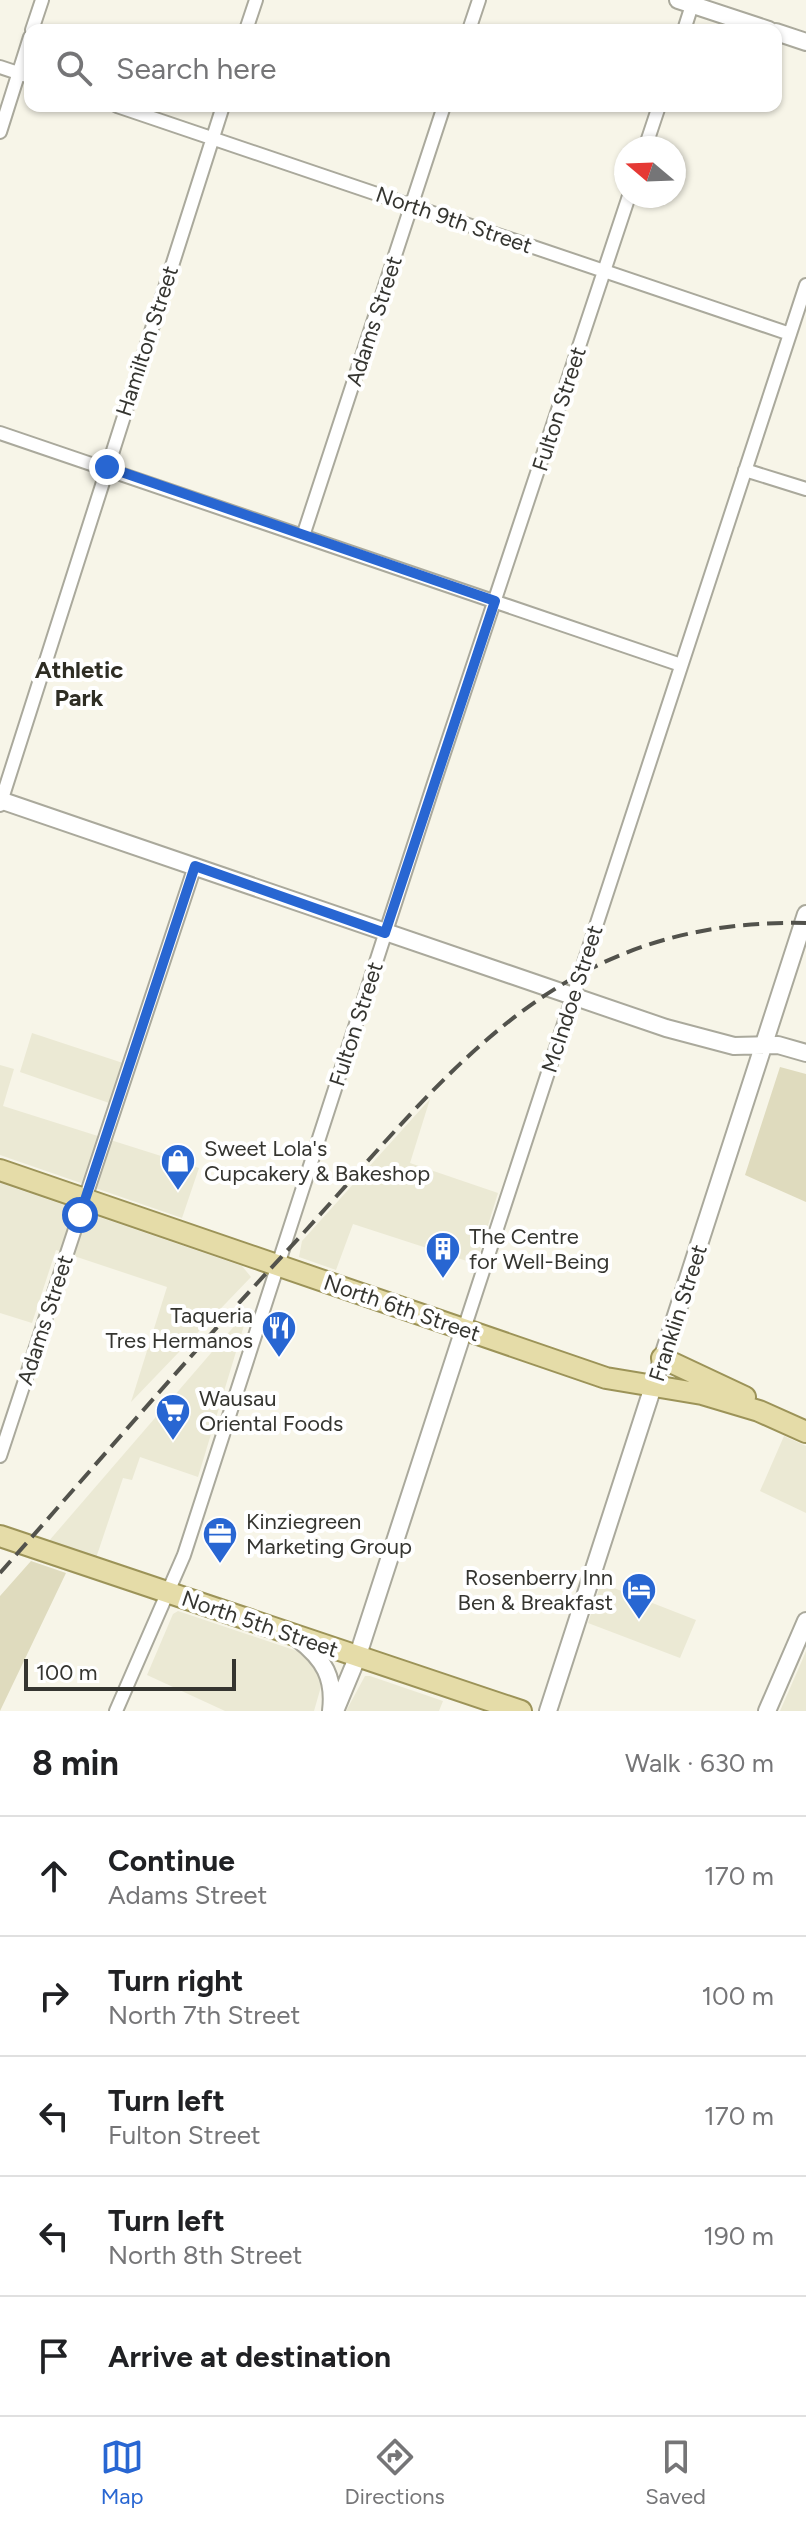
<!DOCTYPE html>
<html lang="en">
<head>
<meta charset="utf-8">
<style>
	:root { --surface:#fff; --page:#f6f6f6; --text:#202124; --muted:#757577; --line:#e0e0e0; --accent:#2866d2 }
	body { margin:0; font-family:Figtree,sans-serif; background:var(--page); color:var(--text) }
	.compass { position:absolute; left:614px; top:136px; width:72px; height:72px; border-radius:50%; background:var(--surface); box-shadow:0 2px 6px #0004; rotate:289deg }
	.scale { position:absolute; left:24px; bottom:20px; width:212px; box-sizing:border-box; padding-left:8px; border:4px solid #353530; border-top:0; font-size:22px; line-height:28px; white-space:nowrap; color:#353530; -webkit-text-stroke:6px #fff; paint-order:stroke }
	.stop { position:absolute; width:24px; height:24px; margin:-18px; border:6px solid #2866d2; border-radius:50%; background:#fff }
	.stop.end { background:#2866d2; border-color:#fff; box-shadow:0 2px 8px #0008 }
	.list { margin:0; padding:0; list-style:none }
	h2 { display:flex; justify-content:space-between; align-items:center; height:104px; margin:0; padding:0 32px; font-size:34px }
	h2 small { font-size:26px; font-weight:400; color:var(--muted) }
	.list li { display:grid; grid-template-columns:52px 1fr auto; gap:24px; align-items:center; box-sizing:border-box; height:120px; padding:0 32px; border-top:2px solid var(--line) }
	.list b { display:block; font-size:30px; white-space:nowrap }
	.list p { margin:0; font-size:26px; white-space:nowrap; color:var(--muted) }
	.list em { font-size:26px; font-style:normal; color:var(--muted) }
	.icon { flex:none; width:44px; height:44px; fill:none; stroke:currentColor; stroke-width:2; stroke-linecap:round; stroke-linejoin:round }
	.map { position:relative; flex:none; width:806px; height:1711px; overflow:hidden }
	.search { position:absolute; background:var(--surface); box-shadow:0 2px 6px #0004; left:24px; right:24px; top:24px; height:88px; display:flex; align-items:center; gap:20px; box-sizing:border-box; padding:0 28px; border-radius:16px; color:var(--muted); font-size:30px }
	.sheet { height:704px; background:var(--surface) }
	nav { display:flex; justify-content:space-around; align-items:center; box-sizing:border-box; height:112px; border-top:2px solid var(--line); background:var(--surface); font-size:22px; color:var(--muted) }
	nav a { display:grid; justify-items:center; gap:4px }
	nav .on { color:var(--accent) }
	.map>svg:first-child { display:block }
</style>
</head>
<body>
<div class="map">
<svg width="806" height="1711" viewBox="0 0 806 1711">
	<rect width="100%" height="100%" fill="#f7f5e8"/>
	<path fill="#ebe9d4" d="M32,1033L129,1065L115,1105L20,1072Z
		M0,1065L14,1069L3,1106L199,1168L182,1218L0,1155Z
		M430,1099L410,1163L498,1193L476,1264L353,1224L336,1270L299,1257L302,1241Z
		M0,1183L242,1266L251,1277L131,1402L167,1287L56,1250L32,1323L0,1313Z
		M249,1309L198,1477L140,1457L132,1480L123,1478L96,1558L48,1542Z
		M784,1436L806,1446V1513L760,1491Z
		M601,1583L696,1620L680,1658L588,1623Z
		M178,1611L303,1653L318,1665L322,1683L314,1711H225L147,1675L173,1614Z
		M806,1651V1711H780L801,1663Z
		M365,1676H370L443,1701L439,1711H346Z"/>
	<path fill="#dfdbbe" d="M780,1067L806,1074V1202L745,1175Z
		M31,1561L66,1573L0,1711V1596Z"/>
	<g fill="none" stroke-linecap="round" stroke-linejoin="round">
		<defs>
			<path id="minor" d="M32,30L42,0
				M246,30L256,0
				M469,30L479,0
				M684,30L692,5
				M0,67L30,77
				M117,106L790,334
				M0,132L30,37
				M645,148L659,106
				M0,433L681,665
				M745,470L806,489
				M303,536L444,106
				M0,805L223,106
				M464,1329L806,285
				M0,1456L195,866
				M116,1711L184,1555L435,780L629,196"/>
			<path id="tertiary" d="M678,0L769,30
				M776,32L806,42
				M0,800L666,1028L734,1046L778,1045L806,1053
				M298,1639C324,1659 335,1678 331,1711
				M335,1711L357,1658L464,1329
				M548,1711L806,914
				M767,1711L806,1621"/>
			<path id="primary" d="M0,1170L606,1378L702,1394L759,1411L806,1432
				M662,1358L745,1397
				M0,1536L521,1711"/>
		</defs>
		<use href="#minor" stroke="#aaa99c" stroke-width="16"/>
		<use href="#tertiary" stroke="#aaa99c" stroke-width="20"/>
		<use href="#primary" stroke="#9c9358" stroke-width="24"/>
		<use href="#minor" stroke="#fff" stroke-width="12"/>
		<use href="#tertiary" stroke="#fff" stroke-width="16"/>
		<use href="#primary" stroke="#e5dca8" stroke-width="20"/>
		<path stroke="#52524c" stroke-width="4" stroke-dasharray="16 8" stroke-linecap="butt" d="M0,1573C95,1466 188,1357 286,1252C441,1085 548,917 806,923"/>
	</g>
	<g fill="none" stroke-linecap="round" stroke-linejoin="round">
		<path stroke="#2866d2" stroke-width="10" d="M80,1215L195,866L385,933L495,601L107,467"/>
	</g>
	<defs>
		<symbol id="shop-pin" viewBox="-11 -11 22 30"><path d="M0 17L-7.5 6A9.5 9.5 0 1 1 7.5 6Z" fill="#2866d2" stroke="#fff"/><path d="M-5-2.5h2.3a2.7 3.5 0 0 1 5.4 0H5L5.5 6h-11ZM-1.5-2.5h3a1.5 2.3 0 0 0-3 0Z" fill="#fff"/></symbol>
		<symbol id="building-pin" viewBox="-11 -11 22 30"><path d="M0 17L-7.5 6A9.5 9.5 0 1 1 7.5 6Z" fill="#2866d2" stroke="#fff"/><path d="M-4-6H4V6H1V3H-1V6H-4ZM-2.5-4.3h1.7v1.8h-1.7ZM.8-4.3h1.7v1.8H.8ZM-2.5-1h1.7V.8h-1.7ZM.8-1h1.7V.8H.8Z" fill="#fff"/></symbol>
		<symbol id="restaurant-pin" viewBox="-11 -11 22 30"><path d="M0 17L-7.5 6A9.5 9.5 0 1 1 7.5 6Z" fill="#2866d2" stroke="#fff"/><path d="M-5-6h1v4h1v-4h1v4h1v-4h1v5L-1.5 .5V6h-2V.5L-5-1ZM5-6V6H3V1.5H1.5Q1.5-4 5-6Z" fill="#fff"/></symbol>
		<symbol id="supermarket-pin" viewBox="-11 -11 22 30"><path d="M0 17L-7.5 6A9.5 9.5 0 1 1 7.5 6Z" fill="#2866d2" stroke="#fff"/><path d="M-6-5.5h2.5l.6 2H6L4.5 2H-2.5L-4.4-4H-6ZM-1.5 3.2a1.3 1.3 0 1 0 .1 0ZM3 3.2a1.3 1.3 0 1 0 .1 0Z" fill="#fff"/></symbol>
		<symbol id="office-pin" viewBox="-11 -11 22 30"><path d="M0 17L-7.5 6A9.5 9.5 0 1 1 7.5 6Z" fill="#2866d2" stroke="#fff"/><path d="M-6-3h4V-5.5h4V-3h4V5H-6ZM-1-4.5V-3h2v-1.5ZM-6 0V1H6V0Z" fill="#fff"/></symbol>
		<symbol id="hotel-pin" viewBox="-11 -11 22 30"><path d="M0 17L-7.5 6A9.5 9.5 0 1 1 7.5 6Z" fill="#2866d2" stroke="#fff"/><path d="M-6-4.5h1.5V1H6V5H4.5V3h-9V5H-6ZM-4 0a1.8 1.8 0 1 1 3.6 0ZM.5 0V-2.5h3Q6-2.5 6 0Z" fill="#fff"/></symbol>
	</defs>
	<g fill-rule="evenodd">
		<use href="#shop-pin" x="158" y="1141" width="40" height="54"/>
		<use href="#building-pin" x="423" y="1229" width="40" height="54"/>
		<use href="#restaurant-pin" x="259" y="1308" width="40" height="54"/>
		<use href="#supermarket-pin" x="153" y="1391" width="40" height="54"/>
		<use href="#office-pin" x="200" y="1514" width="40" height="54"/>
		<use href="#hotel-pin" x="619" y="1570" width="40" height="54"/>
	</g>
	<g text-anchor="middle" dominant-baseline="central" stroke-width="8" stroke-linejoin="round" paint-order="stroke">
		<g font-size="22" fill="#353530" stroke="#fff">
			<text transform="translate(454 220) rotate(19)">North 9th Street</text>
			<text transform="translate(374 321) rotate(-72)">Adams Street</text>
			<text transform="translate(147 341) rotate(-72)">Hamilton Street</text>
			<text transform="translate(559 409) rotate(-72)">Fulton Street</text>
			<text transform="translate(572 999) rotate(-72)">McIndoe Street</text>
			<text transform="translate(356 1024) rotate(-72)">Fulton Street</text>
			<text transform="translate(402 1308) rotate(19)">North 6th Street</text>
			<text transform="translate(678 1313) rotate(-72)">Franklin Street</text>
			<text transform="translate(45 1320) rotate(-72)">Adams Street</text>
			<text transform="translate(260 1624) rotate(19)">North 5th Street</text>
		</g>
		<g font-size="22" fill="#353530" stroke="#fff" text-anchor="start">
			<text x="204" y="1148">Sweet Lola's<tspan x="204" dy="25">Cupcakery &amp; Bakeshop</tspan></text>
			<text x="469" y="1236">The Centre<tspan x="469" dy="25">for Well-Being</tspan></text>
			<text x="253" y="1315" text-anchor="end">Taqueria<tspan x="253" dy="25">Tres Hermanos</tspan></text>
			<text x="199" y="1398">Wausau<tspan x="199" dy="25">Oriental Foods</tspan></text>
			<text x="246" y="1521">Kinziegreen<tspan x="246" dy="25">Marketing Group</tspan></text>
			<text x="613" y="1577" text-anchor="end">Rosenberry Inn<tspan x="613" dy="25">Ben &amp; Breakfast</tspan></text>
		</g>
		<g font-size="24" font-weight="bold" fill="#2e2d23" stroke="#fff">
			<text x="79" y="669">Athletic<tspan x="79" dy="28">Park</tspan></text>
		</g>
	</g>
</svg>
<svg class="compass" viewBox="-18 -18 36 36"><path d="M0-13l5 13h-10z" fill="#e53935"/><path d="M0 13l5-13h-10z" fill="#757577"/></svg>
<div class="scale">100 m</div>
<div class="stop" style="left:80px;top:1215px"></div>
<div class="stop end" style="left:107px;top:467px"></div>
<div class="search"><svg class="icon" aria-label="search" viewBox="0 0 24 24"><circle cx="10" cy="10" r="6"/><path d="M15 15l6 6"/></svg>Search here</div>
</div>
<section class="sheet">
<h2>8 min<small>Walk · 630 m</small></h2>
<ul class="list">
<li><svg class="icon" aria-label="ahead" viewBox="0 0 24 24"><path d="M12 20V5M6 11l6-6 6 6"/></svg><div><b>Continue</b><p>Adams Street</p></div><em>170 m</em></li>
<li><svg class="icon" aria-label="right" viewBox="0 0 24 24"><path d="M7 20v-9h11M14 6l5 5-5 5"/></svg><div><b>Turn right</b><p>North 7th Street</p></div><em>100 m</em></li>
<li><svg class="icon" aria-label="left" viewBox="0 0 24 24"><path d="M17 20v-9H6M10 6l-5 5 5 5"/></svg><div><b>Turn left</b><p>Fulton Street</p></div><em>170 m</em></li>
<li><svg class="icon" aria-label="left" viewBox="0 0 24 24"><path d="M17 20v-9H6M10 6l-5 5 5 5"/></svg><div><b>Turn left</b><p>North 8th Street</p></div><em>190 m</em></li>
<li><svg class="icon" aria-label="arrive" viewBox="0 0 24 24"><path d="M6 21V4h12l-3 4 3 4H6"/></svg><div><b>Arrive at destination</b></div></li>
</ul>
</section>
<nav>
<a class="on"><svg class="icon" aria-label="map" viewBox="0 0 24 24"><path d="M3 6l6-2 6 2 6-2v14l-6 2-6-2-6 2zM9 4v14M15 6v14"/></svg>Map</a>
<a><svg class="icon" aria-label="directions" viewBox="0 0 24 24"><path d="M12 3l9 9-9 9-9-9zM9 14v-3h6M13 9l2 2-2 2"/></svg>Directions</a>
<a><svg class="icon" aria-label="saved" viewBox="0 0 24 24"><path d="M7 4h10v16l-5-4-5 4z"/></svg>Saved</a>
</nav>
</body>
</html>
